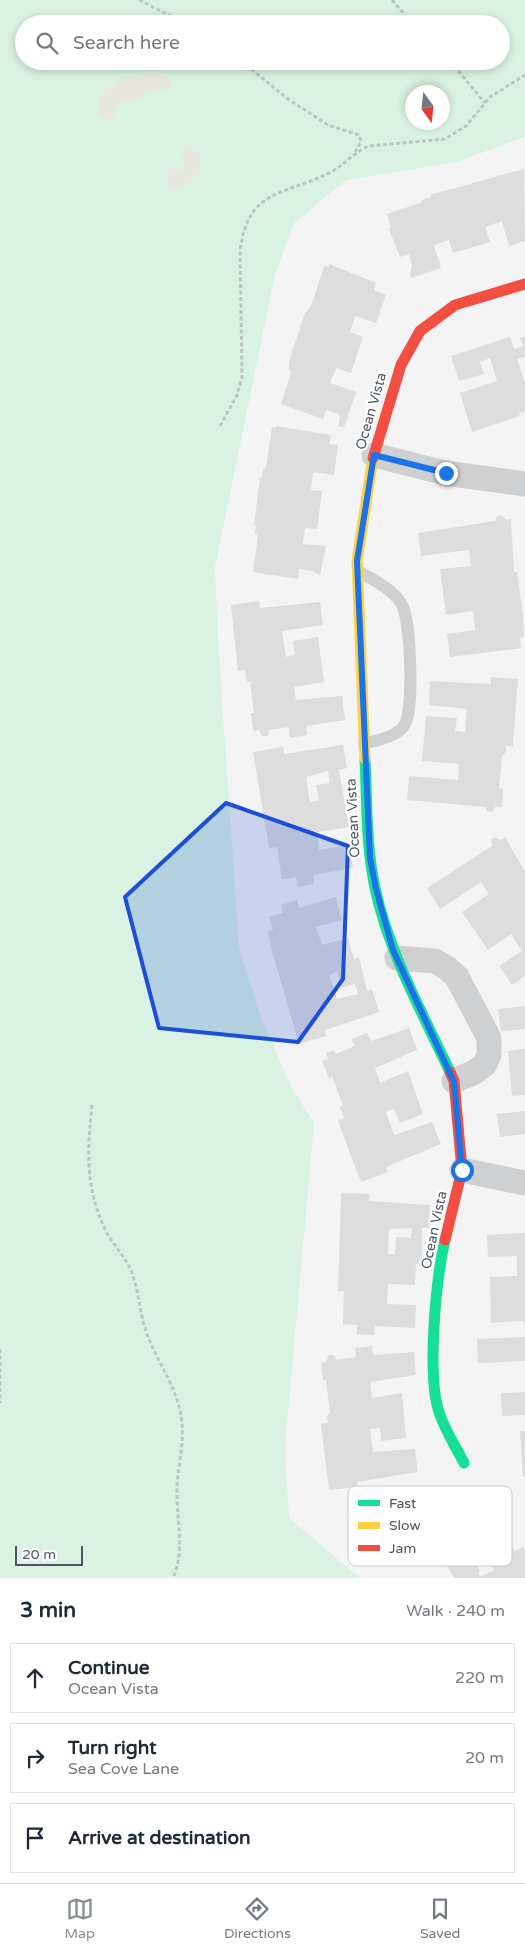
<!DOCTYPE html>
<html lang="en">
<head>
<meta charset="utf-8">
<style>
	:root { --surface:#fff; --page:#f6f6f7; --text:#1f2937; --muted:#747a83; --line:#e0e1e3; --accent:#868d94 }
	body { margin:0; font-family:"Varela Round",sans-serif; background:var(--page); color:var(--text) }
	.compass { position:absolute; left:405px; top:85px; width:45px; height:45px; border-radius:50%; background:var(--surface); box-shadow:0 2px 8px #0003; rotate:165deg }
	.scale { position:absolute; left:15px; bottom:12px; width:68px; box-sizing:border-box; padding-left:5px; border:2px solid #4a5661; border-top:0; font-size:14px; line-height:18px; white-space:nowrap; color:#4a5661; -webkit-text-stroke:4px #fff; paint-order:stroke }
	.stop { position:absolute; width:15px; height:15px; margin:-11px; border:4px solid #1a73e8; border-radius:50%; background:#fff }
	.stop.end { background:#1a73e8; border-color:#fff; box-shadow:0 1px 5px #0008 }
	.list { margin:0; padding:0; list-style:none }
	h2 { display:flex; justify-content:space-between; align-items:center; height:65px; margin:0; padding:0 20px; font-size:21px }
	h2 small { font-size:16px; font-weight:400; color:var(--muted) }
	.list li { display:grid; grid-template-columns:32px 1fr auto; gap:15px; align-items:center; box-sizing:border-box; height:70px; margin:0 10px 10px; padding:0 10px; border:1px solid var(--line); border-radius:0px }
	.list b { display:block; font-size:19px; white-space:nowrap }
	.list p { margin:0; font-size:16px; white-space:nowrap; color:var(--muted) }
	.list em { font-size:16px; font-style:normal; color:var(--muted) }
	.icon { flex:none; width:28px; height:28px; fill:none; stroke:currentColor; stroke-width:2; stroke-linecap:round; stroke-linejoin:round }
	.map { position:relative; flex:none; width:525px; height:1578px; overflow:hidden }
	.search { position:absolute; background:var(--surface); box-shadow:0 2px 8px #0003; left:15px; right:15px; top:15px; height:55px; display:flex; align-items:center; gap:12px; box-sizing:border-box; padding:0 18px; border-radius:28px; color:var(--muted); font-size:19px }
	.sheet { height:305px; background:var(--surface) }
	nav { display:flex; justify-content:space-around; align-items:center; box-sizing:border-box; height:70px; border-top:1px solid var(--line); background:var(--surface); font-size:14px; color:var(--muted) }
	nav a { display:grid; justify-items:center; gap:2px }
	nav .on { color:var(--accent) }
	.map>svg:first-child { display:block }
</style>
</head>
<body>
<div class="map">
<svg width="525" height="1578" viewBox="0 0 525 1578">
	<rect width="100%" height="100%" fill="#f4f4f4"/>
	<path fill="#d9f2e3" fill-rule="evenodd" d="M0,0H525V137L456,162L346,180L294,223L275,274L215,567L218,641L239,948L262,1020L292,1088L314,1123L285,1447L289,1518L360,1578H0ZM24,24H501V61H24ZM412,92H442V122H412Z"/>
	<path fill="#e7e6e1" d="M150,72L169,78L171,83L170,89L150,90L135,101L122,102L116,107L114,117L108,120L98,115L99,95L113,86L116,80L128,76L139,79Z
		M188,146L201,154L200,171L180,190L171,191C168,182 164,173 171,166L177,172L181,171V167L186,163L181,155Z"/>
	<path fill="#ddddde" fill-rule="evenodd" d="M524,169L525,241L509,246L502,221L485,227L490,242L453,253L449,240L434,245L441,268L411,278L410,273L412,266L409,254L400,257L389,229L391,228L387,214L420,203L422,200L431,197L430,195Z
		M329,264L376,283L374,290L386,295L376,323L355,316L350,332L363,337L351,373L336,368L330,383L356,392L344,427L338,426L340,418L338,414L326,410L323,419L281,404L291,373L289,367L290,358L305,313L312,304L324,266L329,267Z
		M525,336V357L517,359L525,383V411L519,413L520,416L472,432L460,393L497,381L490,358L480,362L484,374L459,381L451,356L510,337L514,349L523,346L520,338Z
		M276,426L331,435L329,444L338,445L334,475L313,472L311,490L322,491L317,529L305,528L303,544L326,546L320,575L312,571L299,569L298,579L253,572L258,536L255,533L256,525H254L260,478H262L263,470L266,467L272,427L276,428Z
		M502,515L506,520L511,519L514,572H517L523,614L524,637L520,638L521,648L450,657L447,634L475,630L473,611L446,615L440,569L471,566L469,550L421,556L418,533L495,521L497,516Z
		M259,601L260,608L320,602L323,625L282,631L286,657L295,655L293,641L318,637L324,682L294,687L296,700L342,696L345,720L306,726L307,735L290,738L289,727L269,730L268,736H262L259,730L253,731L251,713H254L250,681L247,682L245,670L238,671L231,605Z
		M491,677L518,679L513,746H506V752L502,756L499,788L503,789L502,807L496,806L492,812H488L485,807L407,800L409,776L458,780L459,764L422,761L426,716L457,718L455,731L465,732L467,709L429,705L430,681L491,684Z
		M343,745L347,768L339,770L349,827L317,832L319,850L349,845L353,868L313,875L314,884L298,887L296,877L282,880L277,847L269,848L253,752L283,747L284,754ZM328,771L330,783L316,785L319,800L310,802L306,777Z
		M495,837L501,840L505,837L525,872V976L512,985L499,966L522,951L511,934L488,950L462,912L489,894L481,882L440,909L427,888L492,846L491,839Z
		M336,897L342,920L316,927L322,945L348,938L354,959L359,957L367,991L372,989L379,1012L325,1030L326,1036L299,1044L272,951L268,931L273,930L269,917L283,913L281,905L297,900L299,908ZM337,972L342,988L355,984L358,994L337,999L329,975Z
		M525,1006V1029L501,1031L498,1009Z
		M409,1028L417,1050L375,1068L380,1083L408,1071L423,1114L400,1123L394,1109L386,1112L394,1135L432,1122L441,1144L386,1167L388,1172L361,1182L338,1121L344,1118L340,1107L343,1106L332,1076L329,1078L322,1061L328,1059L326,1053L334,1050L336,1054L355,1046L352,1039L367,1033L371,1041Z
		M525,1049V1095L512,1096L508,1051Z
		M525,1111V1134L500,1137L497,1114Z
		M341,1193L370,1194L369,1201L430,1205L429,1228H422V1264H416L415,1285L388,1284L387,1304L416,1305L415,1328L375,1326L374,1335L357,1334V1325L343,1324L344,1291H338ZM412,1228L411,1238L396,1237L395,1254H388L389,1229Z
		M525,1233V1327L523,1321L491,1323L490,1277L517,1276V1256L488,1257L487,1235Z
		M525,1337V1361L478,1363L477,1339Z
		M372,1346L373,1355L414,1352L416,1375L370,1382L372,1398L402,1393L406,1438L381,1441L380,1428L370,1429L373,1452L415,1449L418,1472L357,1482V1487L329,1490L321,1424L328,1423L327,1417L330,1413L326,1380H323L321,1363L326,1362L329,1355H333L337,1360L356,1357L355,1348Z
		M525,1392V1415L502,1416L501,1393Z
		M520,1431H525V1477H523Z
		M495,1517L515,1551L523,1547L525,1551V1578H454L445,1562L468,1550L480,1571L478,1573L480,1577L494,1570L474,1529Z"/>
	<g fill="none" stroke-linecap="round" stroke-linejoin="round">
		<path stroke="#bcc7c4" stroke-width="3" stroke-dasharray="4 2.5" stroke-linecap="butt" d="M139,0L187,24
			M392,0L413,24
			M241,61L288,99L328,125L359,135L361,142L355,152
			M450,61L485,103
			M220,426L237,395L242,377L240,251C248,187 285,196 331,172C346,164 354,152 369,146L445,139L466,126L490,97L525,75
			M92,1105C87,1151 85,1188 106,1231C114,1247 128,1259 133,1276C140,1297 140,1319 149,1339C159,1364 177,1389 181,1416C186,1443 176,1469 177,1495C177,1524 185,1551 173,1578
			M0,1349V1403"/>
		<path stroke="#ced0d2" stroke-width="12" d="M358,571C373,580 391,588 401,603C411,617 414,709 405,724C398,737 377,740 364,744"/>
		<path stroke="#ced0d2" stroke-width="25" d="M374,455L445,473L525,484
			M397,958L435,961L447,968L457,977L489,1038V1055L485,1064L475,1072L454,1081
			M462,1170L525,1183"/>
		<path stroke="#16e098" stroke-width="11" d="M365,759C367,802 366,846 375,888C389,953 422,1012 450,1072
			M445,1240C436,1279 426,1379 440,1415C446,1432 456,1447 464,1463"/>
		<path stroke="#ffcf43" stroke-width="11" d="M365,759L357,561L373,458"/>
		<path stroke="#f24e42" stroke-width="11" d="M373,458L401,365L420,331L455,305L525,284
			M445,1240L462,1170L454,1081L450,1072"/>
	</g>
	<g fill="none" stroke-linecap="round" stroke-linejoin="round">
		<path stroke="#1a73e8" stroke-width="6" d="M446,473L374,455L357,561L370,858L376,889L393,950L454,1082L462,1170"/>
	</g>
	<path fill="#1d4ed8" fill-opacity="0.2" stroke="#1d4ed8" stroke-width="4" stroke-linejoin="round" d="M226,803L348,846L343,979L298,1042L159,1028L125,897Z"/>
	<g text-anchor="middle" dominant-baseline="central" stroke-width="4.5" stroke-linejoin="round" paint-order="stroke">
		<g font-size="14" fill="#4a5661" stroke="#fff">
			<text transform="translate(371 411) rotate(-74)">Ocean Vista</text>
			<text transform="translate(353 818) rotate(-93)">Ocean Vista</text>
			<text transform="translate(434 1230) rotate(-78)">Ocean Vista</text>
		</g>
	</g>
	<rect x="348" y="1486" width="164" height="80" rx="8" fill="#fff" stroke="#c9ccd0" stroke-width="1"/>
	<rect x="358" y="1500" width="22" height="6" fill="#16e098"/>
	<rect x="358" y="1522" width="22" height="7" fill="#ffcf43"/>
	<rect x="358" y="1545" width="22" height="6" fill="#f24e42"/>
	<g font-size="14" fill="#4a5661">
		<text x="389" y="1508">Fast</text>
		<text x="389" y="1530">Slow</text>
		<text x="389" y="1553">Jam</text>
	</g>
</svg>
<svg class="compass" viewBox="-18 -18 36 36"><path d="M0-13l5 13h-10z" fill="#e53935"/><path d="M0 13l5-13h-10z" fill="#747a83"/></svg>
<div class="scale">20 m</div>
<div class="stop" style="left:462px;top:1170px"></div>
<div class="stop end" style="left:446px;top:473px"></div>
<div class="search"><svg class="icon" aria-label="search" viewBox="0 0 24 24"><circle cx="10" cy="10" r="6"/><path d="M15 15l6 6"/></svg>Search here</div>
</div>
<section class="sheet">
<h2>3 min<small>Walk · 240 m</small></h2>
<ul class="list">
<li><svg class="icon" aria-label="ahead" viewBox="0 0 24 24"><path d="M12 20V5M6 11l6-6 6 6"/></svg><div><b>Continue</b><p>Ocean Vista</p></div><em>220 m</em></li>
<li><svg class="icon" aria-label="right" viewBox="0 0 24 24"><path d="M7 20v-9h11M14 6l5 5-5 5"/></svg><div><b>Turn right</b><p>Sea Cove Lane</p></div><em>20 m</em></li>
<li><svg class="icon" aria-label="arrive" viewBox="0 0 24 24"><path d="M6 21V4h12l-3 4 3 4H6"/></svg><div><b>Arrive at destination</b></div></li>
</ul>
</section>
<nav>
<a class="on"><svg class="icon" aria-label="map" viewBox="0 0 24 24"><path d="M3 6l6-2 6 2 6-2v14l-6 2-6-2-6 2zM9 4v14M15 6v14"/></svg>Map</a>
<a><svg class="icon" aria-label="directions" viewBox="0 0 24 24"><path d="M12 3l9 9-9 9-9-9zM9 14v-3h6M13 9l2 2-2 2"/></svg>Directions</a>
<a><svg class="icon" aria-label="saved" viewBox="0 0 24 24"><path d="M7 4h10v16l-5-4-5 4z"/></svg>Saved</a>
</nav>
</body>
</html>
